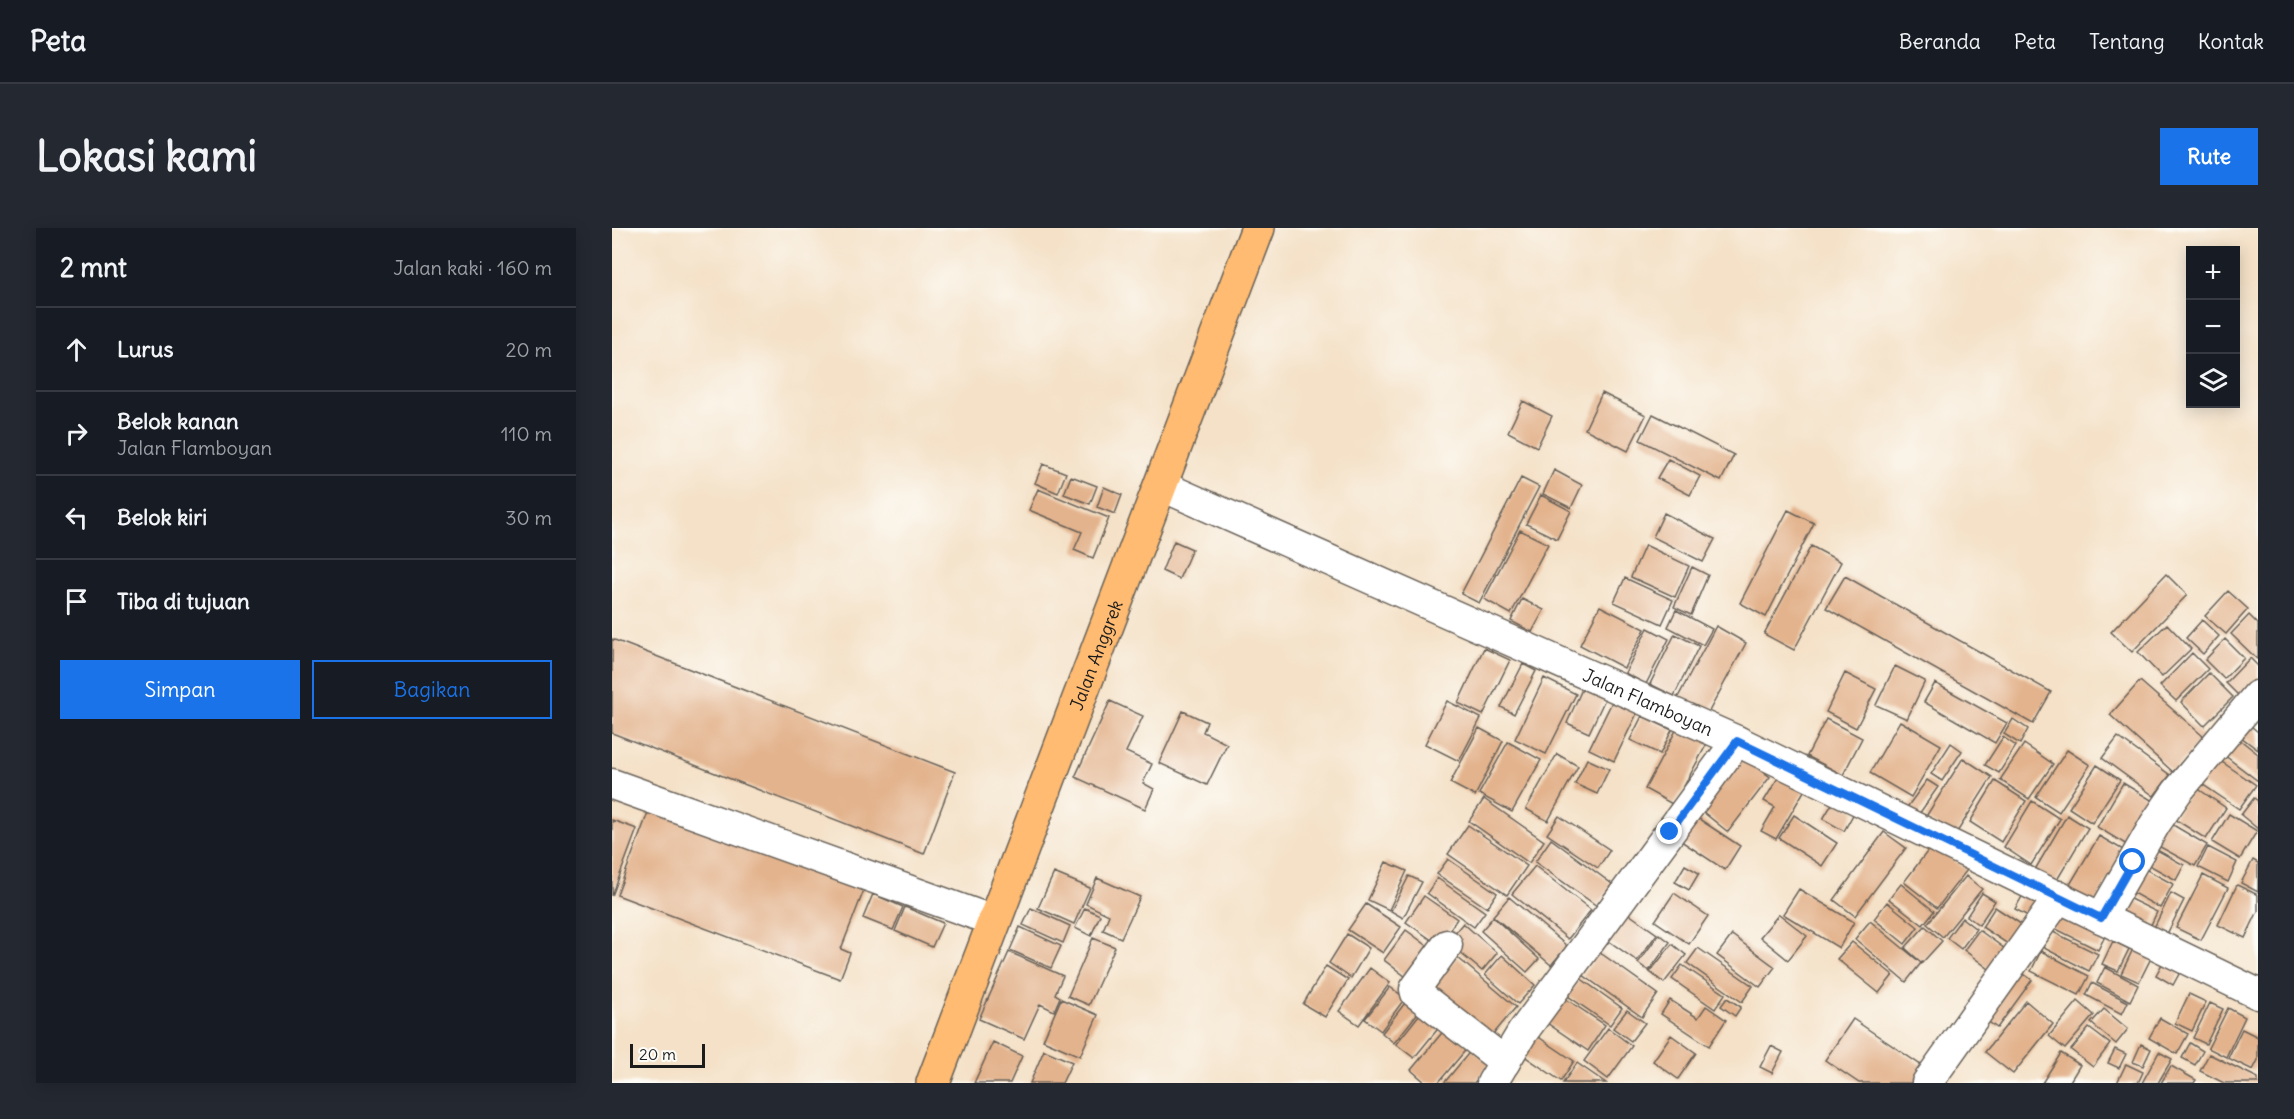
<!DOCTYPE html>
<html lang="id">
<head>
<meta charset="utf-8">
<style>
	:root { --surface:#171b24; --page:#242831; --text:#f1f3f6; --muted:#9ea1a6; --line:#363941; --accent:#1a73e8 }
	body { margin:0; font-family:Delius,sans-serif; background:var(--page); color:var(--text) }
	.controls { position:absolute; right:18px; top:18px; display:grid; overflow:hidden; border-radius:0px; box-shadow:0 3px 15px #0003 }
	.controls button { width:54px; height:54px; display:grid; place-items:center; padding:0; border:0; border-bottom:2px solid var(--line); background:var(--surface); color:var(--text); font:30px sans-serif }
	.scale { position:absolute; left:18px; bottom:15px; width:75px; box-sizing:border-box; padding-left:6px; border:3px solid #1c1c1c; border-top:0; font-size:16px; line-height:21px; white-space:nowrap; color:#1c1c1c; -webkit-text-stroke:4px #fdfcf7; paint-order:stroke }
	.stop { position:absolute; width:18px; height:18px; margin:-14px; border:4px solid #1a73e8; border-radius:50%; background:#fff }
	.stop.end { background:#1a73e8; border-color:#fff; box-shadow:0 2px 6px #0008 }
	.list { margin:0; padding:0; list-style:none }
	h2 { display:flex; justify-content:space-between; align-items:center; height:78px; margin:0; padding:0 24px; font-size:26px }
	h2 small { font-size:20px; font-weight:400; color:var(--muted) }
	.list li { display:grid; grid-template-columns:39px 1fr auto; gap:18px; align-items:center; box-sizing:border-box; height:84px; padding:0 24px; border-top:2px solid var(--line) }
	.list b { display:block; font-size:22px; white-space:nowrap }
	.list p { margin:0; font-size:20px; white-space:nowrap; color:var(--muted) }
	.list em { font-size:20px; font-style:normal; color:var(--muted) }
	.actions { display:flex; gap:12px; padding:18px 24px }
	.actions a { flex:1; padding:14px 0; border:2px solid var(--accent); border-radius:0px; text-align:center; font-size:21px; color:var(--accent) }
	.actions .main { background:var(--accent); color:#fff }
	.icon { flex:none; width:33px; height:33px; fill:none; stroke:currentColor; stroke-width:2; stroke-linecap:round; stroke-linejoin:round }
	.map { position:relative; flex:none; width:1646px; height:855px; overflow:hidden; border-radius:0px }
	header { display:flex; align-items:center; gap:36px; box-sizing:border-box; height:84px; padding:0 30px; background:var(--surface); border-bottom:2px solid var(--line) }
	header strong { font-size:28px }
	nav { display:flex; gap:33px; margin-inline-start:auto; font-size:21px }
	.intro { display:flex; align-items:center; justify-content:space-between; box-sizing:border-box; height:144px; padding:0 36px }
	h1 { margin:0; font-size:42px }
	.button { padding:15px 27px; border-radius:0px; background:var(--accent); color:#fff; font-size:21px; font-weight:700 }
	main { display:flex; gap:36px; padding:0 36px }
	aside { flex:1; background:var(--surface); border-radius:0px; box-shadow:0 3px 15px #0003 }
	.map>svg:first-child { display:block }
</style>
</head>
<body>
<header>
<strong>Peta</strong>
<nav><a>Beranda</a><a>Peta</a><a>Tentang</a><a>Kontak</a></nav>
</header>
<div class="intro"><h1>Lokasi kami</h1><a class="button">Rute</a></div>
<main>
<aside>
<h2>2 mnt<small>Jalan kaki · 160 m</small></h2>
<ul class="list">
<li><svg class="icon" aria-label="ahead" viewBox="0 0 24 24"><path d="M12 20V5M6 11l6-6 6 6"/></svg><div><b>Lurus</b></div><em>20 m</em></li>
<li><svg class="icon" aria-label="right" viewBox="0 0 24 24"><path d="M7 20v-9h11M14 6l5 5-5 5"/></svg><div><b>Belok kanan</b><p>Jalan Flamboyan</p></div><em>110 m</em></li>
<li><svg class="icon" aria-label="left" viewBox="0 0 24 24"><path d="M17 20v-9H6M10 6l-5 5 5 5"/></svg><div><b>Belok kiri</b></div><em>30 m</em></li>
<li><svg class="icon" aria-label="arrive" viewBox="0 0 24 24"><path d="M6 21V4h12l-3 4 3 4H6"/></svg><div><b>Tiba di tujuan</b></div></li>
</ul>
<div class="actions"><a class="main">Simpan</a><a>Bagikan</a></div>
</aside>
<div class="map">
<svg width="1646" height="855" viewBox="0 0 1646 855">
	<rect width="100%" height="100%" fill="#fdfcf7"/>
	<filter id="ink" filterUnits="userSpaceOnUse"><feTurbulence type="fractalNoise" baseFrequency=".0167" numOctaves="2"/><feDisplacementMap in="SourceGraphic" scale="12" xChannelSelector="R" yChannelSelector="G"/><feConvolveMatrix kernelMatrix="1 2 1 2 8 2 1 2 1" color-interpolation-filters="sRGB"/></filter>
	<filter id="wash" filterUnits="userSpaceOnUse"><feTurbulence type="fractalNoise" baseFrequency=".008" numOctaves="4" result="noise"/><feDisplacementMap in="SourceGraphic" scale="24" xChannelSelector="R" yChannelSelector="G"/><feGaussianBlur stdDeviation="1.35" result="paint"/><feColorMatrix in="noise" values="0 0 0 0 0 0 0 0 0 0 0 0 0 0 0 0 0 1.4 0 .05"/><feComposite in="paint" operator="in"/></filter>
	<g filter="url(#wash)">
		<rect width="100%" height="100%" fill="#f4e1c7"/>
		<g id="blocks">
			<path fill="#e3b38d" d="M990,165L1034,187L1016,223L973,201Z
				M911,173L940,188L925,219L896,204Z
				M1041,186L1122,227L1109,253L1028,212Z
				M1056,231L1088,248L1078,267L1045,250Z
				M431,236L454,245L446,265L423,255Z
				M942,242L970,257L959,280L931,266Z
				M459,248L485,258L478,276L452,266Z
				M909,250L927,259L867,375L849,366Z
				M492,259L510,267L503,286L485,279Z
				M426,261L497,290L481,330L462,322L470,304L417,282Z
				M929,267L959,283L945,311L914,296Z
				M1176,282L1202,295L1154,389L1128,375Z
				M1052,285L1103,311L1091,334L1041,309Z
				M908,302L936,316L899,386L872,371Z
				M562,313L580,321L567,351L550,343Z
				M1033,317L1077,338L1063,369L1019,349Z
				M1199,318L1229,334L1182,422L1152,406Z
				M1080,339L1096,347L1079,387L1062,379Z
				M1554,346L1575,367L1520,424L1499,404Z
				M1233,348L1439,464L1421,496L1214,380Z
				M1013,350L1061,372L1050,396L1002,374Z
				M1616,363L1636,381L1614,406L1593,388Z
				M910,371L932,382L920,404L899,393Z
				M988,378L1033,401L1012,440L968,417Z
				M1064,382L1100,401L1091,417L1056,399Z
				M1637,387L1646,396V432L1619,406Z
				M1590,392L1607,408L1591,426L1574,410Z
				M1555,396L1579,421L1550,449L1526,424Z
				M1104,398L1134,415L1095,487L1065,471Z
				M1036,400L1057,411L1034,456L1013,445Z
				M1063,406L1087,418L1062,468L1038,456Z
				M0,411L343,544L312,626L0,505Z
				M1613,411L1632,430L1612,451L1593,432Z
				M872,420L898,432L871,487L846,475Z
				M1580,425L1596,441L1564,473L1548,458Z
				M1638,430L1646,438V450L1628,469L1614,455Z
				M911,436L924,443L902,486L889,479Z
				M1283,438L1313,453L1295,491L1264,477Z
				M1233,445L1264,461L1244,500L1214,484Z
				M1597,445L1621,469L1592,498L1569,474Z
				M932,450L964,466L934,526L903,511Z
				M1528,453L1592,509L1561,544L1498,487Z
				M1323,455L1395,495L1383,515L1312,474Z
				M970,461L993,471L977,505L955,495Z
				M1001,472L1026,483L1002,533L977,521Z
				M498,473L531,488L514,524L540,536L531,555L542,561L533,581L463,549Z
				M835,473L869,490L847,533L813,516Z
				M571,483L595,494L591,504L615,516L595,557L547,535Z
				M1030,488L1060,502L1048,526L1018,512Z
				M1070,491L1100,506L1062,577L1033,561Z
				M1214,491L1250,510L1231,547L1195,528Z
				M1401,491L1416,501L1408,516L1392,506Z
				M1288,493L1329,517L1299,569L1258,545Z
				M1633,493L1646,504V522L1624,505Z
				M867,500L891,513L863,568L838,555Z
				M1622,507L1646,526V553L1608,524Z
				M1391,509L1404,518L1387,545L1373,537Z
				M1506,509L1558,547L1542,568L1490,530Z
				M896,514L929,532L900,584L867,566Z
				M1339,515L1350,523L1330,553L1319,546Z
				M1412,516L1441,536L1417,571L1388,552Z
				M1455,522L1478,537L1447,584L1424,569Z
				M1126,525L1158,549L1116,604L1085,579Z
				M945,526L966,538L936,593L914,581Z
				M1601,528L1644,557L1627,581L1584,552Z
				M1351,530L1380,549L1342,609L1313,590Z
				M975,531L997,541L985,566L963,556Z
				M1485,537L1508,552L1480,595L1457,580Z
				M1170,543L1195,558L1164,611L1149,603L1163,579L1152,573Z
				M1315,552L1326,559L1305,589L1293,582Z
				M1383,553L1414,573L1389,614L1358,594Z
				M1511,555L1541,573L1515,617L1485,599Z
				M1582,558L1614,580L1594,611L1561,590Z
				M1642,570L1646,573V601L1629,587Z
				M872,571L932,613L917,635L857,593Z
				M1223,571L1243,583L1232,603L1211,591Z
				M1420,573L1448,591L1419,637L1392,619Z
				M37,582L252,662L229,721L238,725L228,751L5,667Z
				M1617,586L1645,603L1628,631L1600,614Z
				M1081,587L1128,618L1113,642L1066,611Z
				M1182,587L1225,615L1210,638L1167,610Z
				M1455,587L1476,600L1442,657L1421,645Z
				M947,588L998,622L986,640L935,606Z
				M1551,591L1595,617L1583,638L1539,614Z
				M0,592L25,601L0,668Z
				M856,597L915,638L895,667L836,626Z
				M1272,604L1294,620L1243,688L1222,672Z
				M1487,608L1513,623L1481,678L1454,663Z
				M939,611L1000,656L985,678L923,634Z
				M1321,616L1355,642L1325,680L1292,654Z
				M1536,617L1572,637L1564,652L1528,632Z
				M1596,619L1625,634L1616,654L1586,639Z
				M836,631L885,665L875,680L825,646Z
				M1641,632L1646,635V664L1629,655Z
				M774,634L795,643L777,682L756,672Z
				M1524,636L1561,656L1548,680L1512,660Z
				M1073,637L1087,645L1077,662L1063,654Z
				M923,638L979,682L956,711L900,666Z
				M442,645L478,660L462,696L426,680Z
				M1591,647L1616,660L1589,712L1564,700Z
				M797,648L810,654L791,690L779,683Z
				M1354,648L1370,661L1331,709L1315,696Z
				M485,650L528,669L509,710L491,702L497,687L474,676Z
				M825,650L873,684L862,699L815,665Z
				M1289,656L1322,683L1311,697L1277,671Z
				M1625,657L1646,667V683L1633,710L1606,697Z
				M1416,658L1439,671L1427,694L1403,681Z
				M1187,661L1242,694L1227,720L1171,686Z
				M1062,665L1096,688L1077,716L1043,693Z
				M1370,665L1383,673L1367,697L1355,688Z
				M1506,665L1545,684L1537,701L1498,683Z
				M1559,665L1572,672L1551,714L1538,708Z
				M261,666L291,679L281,702L251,690Z
				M812,668L845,691L827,717L794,694Z
				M897,669L955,718L939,737L881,688Z
				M1275,674L1306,699L1293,716L1262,691Z
				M754,676L789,699L771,725L736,702Z
				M293,679L331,695L320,719L283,703Z
				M1383,679L1418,702L1405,722L1370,699Z
				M419,680L458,698L451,715L411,697Z
				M473,680L488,687L479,708L463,700Z
				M1450,680L1495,704L1486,722L1440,699Z
				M1014,684L1045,706L1025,733L994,711Z
				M1167,686L1195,708L1176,732L1148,709Z
				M881,689L927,731L915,744L869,703Z
				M1350,690L1364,701L1349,721L1335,710Z
				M1258,693L1309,735L1294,754L1243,711Z
				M851,695L885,725L870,743L835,714Z
				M1313,698L1330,713L1310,735L1293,720Z
				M408,699L449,718L439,740L398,722Z
				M794,702L825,725L802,755L772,732Z
				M1367,702L1400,726L1385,747L1352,722Z
				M1439,703L1486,726L1477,743L1430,719Z
				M735,706L757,720L739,750L717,735Z
				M1047,706L1058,714L1037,743L1026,735Z
				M1120,707L1163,739L1148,759L1105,727Z
				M481,710L503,719L477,777L456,768Z
				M1501,713L1517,721L1506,743L1490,736Z
				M1240,714L1281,747L1267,765L1225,731Z
				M1060,716L1074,727L1052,755L1038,744Z
				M1522,719L1540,728L1527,754L1509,746Z
				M1086,720L1141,758L1130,774L1075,735Z
				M1429,723L1477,748L1467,767L1419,743Z
				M397,724L451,748L443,766L448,769L442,783L428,776L412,811L367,791Z
				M987,724L1046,766L1030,789L971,747Z
				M1556,725L1573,735L1561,757L1544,747Z
				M890,727L923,757L906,776L873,747Z
				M845,729L904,779L879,809L820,759Z
				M1070,737L1113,766L1103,781L1060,751Z
				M714,738L736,752L713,789L691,776Z
				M1402,739L1420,752L1385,800L1367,787Z
				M1493,739L1526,757L1518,773L1485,755Z
				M758,740L778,755L747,797L727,783Z
				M968,750L1010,780L998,797L956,768Z
				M1480,755L1516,774L1510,786L1474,767Z
				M778,759L793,770L769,803L753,791Z
				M1577,766L1594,774L1580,803L1563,795Z
				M951,769L993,797L976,823L935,795Z
				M1115,770L1129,779L1123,788L1109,778Z
				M449,771L486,787L468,828L431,812Z
				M796,771L809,781L782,815L770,805Z
				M1058,772L1086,790L1094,778L1114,792L1097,818L1049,786Z
				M1414,773L1441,796L1401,846L1373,824Z
				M1466,773L1482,787L1453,821L1437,808Z
				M1598,775L1611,781L1594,816L1581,810Z
				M1616,780L1633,789L1614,829L1596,820Z
				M1492,781L1516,801L1504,816L1479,795Z
				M811,782L829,797L802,830L784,816Z
				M1015,782L1033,795L1019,813L1001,800Z
				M1548,790L1576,806L1565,826L1537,810Z
				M1241,791L1313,840L1302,855H1247L1213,832Z
				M834,800L857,818L826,855H814L799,842Z
				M996,800L1020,818L996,851L972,833Z
				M1477,800L1498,816L1481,839L1459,822Z
				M1630,801L1646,809V832L1641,842L1616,830Z
				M922,806L962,833L949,853L908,825Z
				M1059,807L1084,825L1066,851L1041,833Z
				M381,814L410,828L398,855H362Z
				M1578,815L1591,823L1583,837L1570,830Z
				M1529,816L1539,821L1531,838L1521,834Z
				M1159,818L1171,824L1160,845L1148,839Z
				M860,821L878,835L862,855H832Z
				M1503,821L1514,826L1507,840L1496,835Z
				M432,822L460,834L450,855H418Z
				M1547,824L1560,831L1546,855H1530Z
				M1449,825L1468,837L1457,855H1430Z
				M1597,826L1646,850V855H1612L1588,843Z
				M965,835L994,855H951Z
				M1514,836L1531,844L1526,855H1505Z
				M1559,838L1584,852L1582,855H1549Z"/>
		</g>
	</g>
	<g filter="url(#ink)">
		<use href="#blocks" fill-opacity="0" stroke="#686158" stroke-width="1.5"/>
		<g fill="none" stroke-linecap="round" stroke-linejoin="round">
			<defs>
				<g id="minor">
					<path id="s1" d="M550,258L1125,513L1646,766"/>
					<path d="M0,556L382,693"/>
					<path d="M1489,690L1543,596L1565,564L1645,468"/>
					<path d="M835,717L803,761L804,765L893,834"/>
					<path d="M880,855L910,805L1125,513"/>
					<path d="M1315,855L1448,668"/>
				</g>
				<g id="highway">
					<path id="s2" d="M321,855L646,0"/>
				</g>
			</defs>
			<use href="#minor" stroke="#686158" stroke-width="33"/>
			<use href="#highway" stroke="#686158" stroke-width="36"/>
			<use href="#minor" stroke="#fff" stroke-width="30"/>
			<use href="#highway" stroke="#ffbb71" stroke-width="33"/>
		</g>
	</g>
	<g fill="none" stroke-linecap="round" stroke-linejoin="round" filter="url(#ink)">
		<path stroke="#1a73e8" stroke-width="8" d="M1058,604L1125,513L1489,690L1521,634"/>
	</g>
	<g text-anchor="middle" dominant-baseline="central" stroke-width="5" stroke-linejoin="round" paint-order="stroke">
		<g font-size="18" fill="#1c1c1c" stroke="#fdfcf7">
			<text stroke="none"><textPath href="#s2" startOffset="458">Jalan Anggrek</textPath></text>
			<text stroke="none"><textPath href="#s1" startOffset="532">Jalan Flamboyan</textPath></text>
		</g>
	</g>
</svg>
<div class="controls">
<button>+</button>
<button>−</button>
<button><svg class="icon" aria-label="layers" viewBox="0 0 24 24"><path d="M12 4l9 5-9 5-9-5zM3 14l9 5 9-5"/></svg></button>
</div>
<div class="scale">20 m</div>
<div class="stop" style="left:1521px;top:634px"></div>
<div class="stop end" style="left:1058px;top:604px"></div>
</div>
</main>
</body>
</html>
